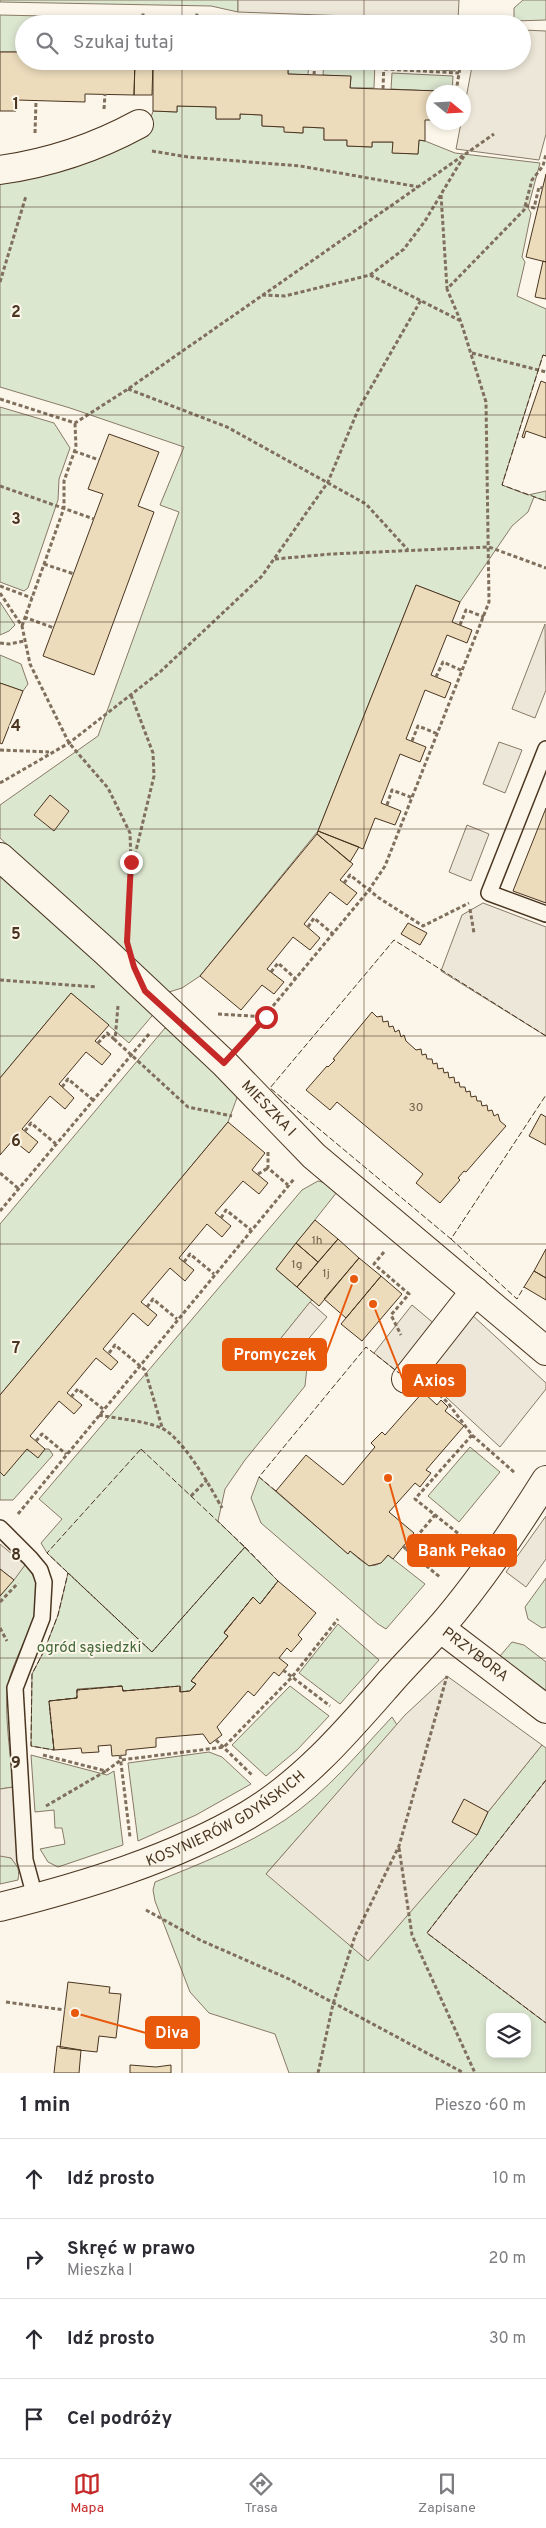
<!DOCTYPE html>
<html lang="pl">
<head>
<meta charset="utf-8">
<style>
	:root { --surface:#fff; --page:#f7f7f7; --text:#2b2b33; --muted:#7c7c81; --line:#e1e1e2; --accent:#c62828 }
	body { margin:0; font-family:Overpass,sans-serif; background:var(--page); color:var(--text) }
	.controls { position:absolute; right:15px; bottom:15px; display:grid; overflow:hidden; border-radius:10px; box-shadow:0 2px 8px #0003 }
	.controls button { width:45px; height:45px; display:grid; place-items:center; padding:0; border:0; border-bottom:1px solid var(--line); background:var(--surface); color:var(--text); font:25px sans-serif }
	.compass { position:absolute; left:426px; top:85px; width:45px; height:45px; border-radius:50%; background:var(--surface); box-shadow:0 2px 8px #0003; rotate:108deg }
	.stop { position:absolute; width:15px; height:15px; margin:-11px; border:4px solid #c62828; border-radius:50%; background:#fff }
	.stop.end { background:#c62828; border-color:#fff; box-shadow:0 1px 5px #0008 }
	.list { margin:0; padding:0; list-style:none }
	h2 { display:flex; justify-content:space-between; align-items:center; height:65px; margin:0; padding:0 20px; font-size:21px }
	h2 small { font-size:16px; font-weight:400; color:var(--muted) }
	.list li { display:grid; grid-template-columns:32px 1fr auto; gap:15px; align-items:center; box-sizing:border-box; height:80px; padding:0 20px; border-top:1px solid var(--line) }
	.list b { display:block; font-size:19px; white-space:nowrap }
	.list p { margin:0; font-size:16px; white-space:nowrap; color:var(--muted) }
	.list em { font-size:16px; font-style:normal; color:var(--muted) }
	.icon { flex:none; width:28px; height:28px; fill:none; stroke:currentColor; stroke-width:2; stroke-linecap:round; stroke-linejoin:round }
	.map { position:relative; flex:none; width:546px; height:2073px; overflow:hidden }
	.search { position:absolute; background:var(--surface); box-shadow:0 2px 8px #0003; left:15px; right:15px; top:15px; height:55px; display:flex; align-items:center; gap:12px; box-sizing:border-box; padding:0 18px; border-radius:28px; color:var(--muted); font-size:19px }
	.sheet { height:385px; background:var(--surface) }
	nav { display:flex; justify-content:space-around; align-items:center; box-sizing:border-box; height:70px; border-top:1px solid var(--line); background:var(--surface); font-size:14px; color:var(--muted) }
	nav a { display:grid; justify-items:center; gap:2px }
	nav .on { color:var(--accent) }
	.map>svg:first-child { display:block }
</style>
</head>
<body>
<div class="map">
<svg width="546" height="2073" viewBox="0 0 546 2073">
	<rect width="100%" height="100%" fill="#fbf6e9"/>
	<path fill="#dce7d0" stroke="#887966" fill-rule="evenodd" d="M0,0H238V12L211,6L0,2Z
		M523,0H546V20L514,21V8Z
		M0,15L135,18V24H24V52H0Z
		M153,18H190L189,24H153Z
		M309,61L308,75L288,74V62H263Z
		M324,61H375L374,88H350L351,77L323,75Z
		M392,61H456L455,71L392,67Z
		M392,73L453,76L452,92L391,89Z
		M177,106L216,107V119H240V114L262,115V126L284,127L285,132L303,133V127L324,128V140H347V146L372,147V142H393V153L418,154L419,140L425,141L455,153L540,163L528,208L531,213L522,257L525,262L517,296L546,309V356L543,355L502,485L528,495L546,491V501L534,497L528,512L512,526L460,602L416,585L318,831L200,976L182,988L169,992L0,838V805L98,736L179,512L160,505L184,447L70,408L0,387V183L147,130L153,111L177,112Z
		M0,407L54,423L70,448L59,479L58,500L28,588L24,591L0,582Z
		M0,602L15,625L9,631L0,635Z
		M0,655L21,664L28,684L23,691L0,683Z
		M0,870L157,1010L129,1043L71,993L0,1078Z
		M165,1028L175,1029L238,1095L228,1122L0,1395V1224Z
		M318,1181L331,1184L337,1192L276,1269L312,1300L277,1343L307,1367L305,1386L245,1460L225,1489L218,1521L278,1581L260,1604L253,1598L224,1632L228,1636L192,1680L196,1684L190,1691L180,1692V1687L123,1691L122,1686L77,1689V1698L49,1701L54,1750L31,1746L32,1674L44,1651L58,1615L68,1573L47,1553L41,1543L62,1519L39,1499L302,1190Z
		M470,1447L500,1472L459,1522L428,1496Z
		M27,1449L38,1457L45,1449H49L53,1455L13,1500H0V1472Z
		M259,1477L348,1554L350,1551C365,1564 373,1574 388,1555L425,1584L386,1629L378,1624L261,1523L251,1498Z
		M25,1565C60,1599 11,1651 7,1691C5,1722 11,1756 13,1787L0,1789V1596Z
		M546,1578V1627L542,1628L528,1619L525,1607Z
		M338,1624L379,1660L340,1704L299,1673Z
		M512,1642L524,1645L546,1662V1692L500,1656Z
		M290,1686L329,1716L297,1750L266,1776L232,1745Z
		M392,1717L397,1725L266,1874L477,1835L488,1812L542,1745L546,1748V1780L427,1933L546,2023V2073H289L275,2034L209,2013L190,1992L155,1901L153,1890L155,1882C200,1864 245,1846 285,1820C326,1793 359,1752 392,1717ZM490,2017H527V2054H490Z
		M209,1752L222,1757L251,1784L196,1815L138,1841L128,1763Z
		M31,1755L107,1775L114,1771L123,1845L58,1867L48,1862L40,1849L65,1844L62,1828H55L54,1810L35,1812Z
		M5,1855C17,1860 20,1868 18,1880L0,1884V1856Z"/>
	<path fill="#ede7d9" stroke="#887966" d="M238,0H459L458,20L238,12Z
		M522,30L546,31V134L539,160L456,149L461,123L464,122V109L473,61H522Z
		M545,624L546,690L535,718L512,709Z
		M499,742L522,750L505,793L483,784Z
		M467,825L489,834L471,881L449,872Z
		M483,903L546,927V1036L441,971L462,915Z
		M310,1302L327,1317L294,1356L277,1343Z
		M412,1305L443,1331L406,1379L374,1353Z
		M471,1314L546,1383V1389L500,1447L421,1374Z
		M546,1516V1559L526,1587L506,1572Z
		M0,1544L25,1565L14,1580L0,1569Z
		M447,1676L542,1745L488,1812L464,1800L452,1822L477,1835L368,1961L266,1874L405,1715Z
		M546,1780V2023L427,1933Z
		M13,1787L19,1869L11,1858L0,1856V1789Z"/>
	<path fill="#ecdcbc" stroke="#4a3520" d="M0,52H24V61H135L134,95L85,94V102L17,100L16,111H0Z
		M135,61H153L152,95H134Z
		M153,61L288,62V74L351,76L350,88L441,91V92H434V120H425V141L419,140L418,154L392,153L393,142H372V147L347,146V140H324V128L303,127V133L284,132V127L262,126V115L240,114V119H216V107L177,106V112L153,111Z
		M546,174V262L526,257Z
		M543,261L546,262V299L535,297Z
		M541,381L546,383V438L526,431L524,438L522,437Z
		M109,434L159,452L138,506L154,512L94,675L43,656L103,494L88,489Z
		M416,585L460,602L452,622L472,630L467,643L447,635L431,675L451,683L445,698L425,690L406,739L426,747L420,762L400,754L381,803L401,811L395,825L375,818L363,849L318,831Z
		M0,683L23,691L2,744L0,743Z
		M50,795L69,811L54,831L34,815Z
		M546,808V903L513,891Z
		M318,831L359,847L350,862L317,834Z
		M317,834L353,864L340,880L357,893L347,905L330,892L304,924L320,938L310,950L293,937L267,969L284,982L274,994L262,985L241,1010L200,976Z
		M408,923L427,933L420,945L401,934Z
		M71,993L109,1025L95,1041L111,1054L102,1065L86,1052L59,1084L74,1098L65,1109L50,1096L22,1129L38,1142L29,1153L13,1140L0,1155V1078Z
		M372,1012L377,1017L382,1016L383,1022L388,1021L389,1027L393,1026L395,1032L399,1030L401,1037L404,1035L406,1041L416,1050L421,1049L422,1055L426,1054L427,1059H432L433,1064L437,1063L438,1069L443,1068L444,1073L448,1072L449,1078L454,1077L455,1083L459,1082L460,1087H465L466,1092L470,1091L471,1097L476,1096L477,1101H481L482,1106L487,1105L488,1111L492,1110L494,1116L498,1114L500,1121L506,1126L466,1172L464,1171L458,1178L460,1180L440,1203L416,1183L423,1174L337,1102L330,1110L306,1090L327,1066L328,1067L335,1060L333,1059Z
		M541,1114L546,1117V1145L529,1136Z
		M228,1122L265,1153L252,1170L268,1183L259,1194L243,1181L215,1213L231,1226L222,1237L207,1224L179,1258L194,1270L185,1281L170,1268L141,1302L157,1315L148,1326L133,1313L103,1349L118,1362L111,1370L96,1358L67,1393L82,1405L74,1414L59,1401L30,1436L45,1449L38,1458L27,1449L4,1476L0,1472V1395Z
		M315,1220L338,1239L318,1262L296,1243Z
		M338,1239L359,1258L319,1306L297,1287Z
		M296,1243L318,1262L297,1287L276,1269Z
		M546,1249V1278L534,1271Z
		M359,1258L381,1276L346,1318L324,1299Z
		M534,1271L546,1278V1300L524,1287Z
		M381,1276L402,1294L362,1341L341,1324Z
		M423,1392L437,1405L441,1400L448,1407L445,1411L464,1426L426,1470L431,1473L420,1487L415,1483L389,1512L414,1533L393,1559L388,1555L381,1563L369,1566L350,1551L348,1554L276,1491L306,1455L343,1485L375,1447L371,1443L382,1432L385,1435Z
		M0,1569L14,1580L0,1596Z
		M278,1581L316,1613L298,1635L302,1639L291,1652L287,1648L279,1658L288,1665L279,1676L274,1672L254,1696L248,1691L217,1727L222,1735L210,1744L203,1734L156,1738V1747L126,1750V1755L112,1756L111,1745L98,1746L99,1752L82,1753L81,1748L54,1750L49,1701L77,1698V1690L122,1686L123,1691L180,1686V1692L190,1691L196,1684L191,1681L228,1636L224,1633L253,1597L260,1604Z
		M464,1799L488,1812L477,1835L452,1822Z
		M68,1982L110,1987L109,1993L121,1994L116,2038L99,2036L97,2052L60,2048Z
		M57,2046L81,2050L79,2073H54Z
		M130,2065L156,2067L171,2065V2073H130Z"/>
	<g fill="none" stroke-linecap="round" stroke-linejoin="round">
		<defs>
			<path id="service" d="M546,749L489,893L546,914
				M0,1528L30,1558L40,1570L44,1582L42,1618L15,1688L25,1860L35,1897"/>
			<g id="minor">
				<path d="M0,170C49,163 95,148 139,124"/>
				<path id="s1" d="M0,857L106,952L224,1063L314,1156L546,1351"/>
				<path d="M406,1379L475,1291"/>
				<path id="s2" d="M440,1628L546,1709"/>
				<path id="s3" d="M0,1907C84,1886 173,1859 248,1815C305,1781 348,1730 391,1681C407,1663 424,1646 440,1628C479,1583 514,1531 546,1480"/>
			</g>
		</defs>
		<use href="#service" stroke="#4a3520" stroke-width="18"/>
		<use href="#minor" stroke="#4a3520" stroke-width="30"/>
		<path stroke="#7f6f5c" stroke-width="3" stroke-dasharray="4 2.5" stroke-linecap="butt" d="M143,24V12
			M196,24L197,13
			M254,24V21
			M316,24V23
			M384,69L459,73
			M314,75L315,61
			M383,89L384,61
			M456,92L461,61
			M104,109L105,94
			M35,133L36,101
			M152,151L188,157L300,166L419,187
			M441,195L447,288
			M525,205L534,208L539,187L543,188
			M370,275L461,321
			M0,282L26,196
			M262,295L285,296L370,275L404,249L425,221L464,156
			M472,353L546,372
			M128,389L227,427L366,504L408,550
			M0,399L75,423L128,389L494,134
			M74,451L99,460
			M0,486L94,519
			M275,559L331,554L489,547L546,568
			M44,564L74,574
			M0,586L32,598
			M0,593L22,626L30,664L69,743L108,788L130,833L131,862L127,931
			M24,617L54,628
			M460,625L466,610L484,617
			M22,626L64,508V481L76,447L75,423
			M0,643L9,644L24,641
			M436,677L443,662L463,671
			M131,695L153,753L154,776L133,863
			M412,741L418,726L438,734
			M0,750L49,752
			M0,783L69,743L160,672L262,576L328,482L358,410L421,300
			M387,805L392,790L413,798
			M344,883L350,875L379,898L423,926L469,903
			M470,909L474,933
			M308,927L314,918L333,934
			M271,972L278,963L296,979
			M0,980L97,987
			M118,1006L115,1040L188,1107L232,1116
			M218,1014L266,1017
			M244,1041L369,890L385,866L489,602L486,402L461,322L447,289L524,210L532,180L543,166L546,154
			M98,1043L107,1033L115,1040
			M62,1087L68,1079L93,1100
			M25,1131L31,1123L56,1144
			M268,1152V1168L288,1185
			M0,1173L19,1189
			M258,1174L268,1168
			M0,1211L149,1034
			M221,1218L226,1210L251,1230
			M384,1252L374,1264L409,1294L391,1315L401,1335
			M184,1262L190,1254L214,1274
			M147,1307L153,1299L177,1319
			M109,1353L115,1345L145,1370L162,1427
			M435,1390L448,1403L472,1435L415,1499L469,1542
			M71,1397L78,1389L103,1409
			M99,1415C118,1419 140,1420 159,1427C181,1434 211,1488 222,1508
			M472,1435L515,1473
			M36,1441L42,1434L66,1454
			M191,1496L207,1480
			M18,1514L294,1179
			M403,1546L406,1549L435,1515
			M406,1549L441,1578
			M0,1602L18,1583
			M0,1628L7,1641
			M283,1670L330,1706
			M216,1740L253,1776
			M43,1755L106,1771L121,1760L224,1747L292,1677L338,1619
			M120,1755L130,1837
			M46,1806L106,1771
			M399,1848L412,1935L475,2073
			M146,1910L200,1940L289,1979L464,2073
			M6,2002L65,2010
			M318,2073L333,2004L355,1936L399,1846L447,1676"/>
		<use href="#service" stroke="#fbf6e9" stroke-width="15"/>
		<use href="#minor" stroke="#fbf6e9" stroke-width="28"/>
		<path stroke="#4a3520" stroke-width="1" stroke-dasharray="6 2.5" stroke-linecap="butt" d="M546,356L543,355L502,485L546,501
			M546,1036L394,940L270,1088L451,1239L546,1095
			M451,1239L517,1299L524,1287
			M141,1449L245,1547L152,1652L47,1553Z
			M276,1491L259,1477L366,1347L399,1373
			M245,1547L278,1581L260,1604L253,1597L224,1633L228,1636L191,1681L196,1684L190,1691L180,1692V1686L123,1691L122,1686L77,1690V1698L49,1701L54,1750L31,1746L32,1674L44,1651L58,1615L68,1573L152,1652Z
			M546,1780L427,1933L546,2023"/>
	</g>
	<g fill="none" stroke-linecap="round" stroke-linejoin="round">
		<path stroke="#c62828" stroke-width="6" d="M131,862L127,942L134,967L145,991L224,1063L266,1017"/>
	</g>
	<path fill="none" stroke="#4a3520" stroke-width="1" stroke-opacity="0.55" d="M182,0V24M364,0V24M182,61V2073M364,61V2073M0,207H546M0,415H546M0,622H546M0,829H546M0,1036H546M0,1244H546M0,1451H546M0,1658H546M0,1866H546"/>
	<g text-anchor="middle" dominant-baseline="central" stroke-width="4" stroke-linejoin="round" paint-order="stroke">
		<g font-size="12" fill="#725f47">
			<text x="416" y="1108">30</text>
			<text x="317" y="1241">1h</text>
			<text x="297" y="1265">1g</text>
			<text x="326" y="1274">1j</text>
		</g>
		<g font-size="15" fill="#4a3520" stroke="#fbf6e9">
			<text stroke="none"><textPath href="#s1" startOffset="368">MIESZKA I</textPath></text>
			<text stroke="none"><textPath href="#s2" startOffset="44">PRZYBORA</textPath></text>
			<text stroke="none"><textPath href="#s3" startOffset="244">KOSYNIERÓW GDYŃSKICH</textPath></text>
		</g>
		<g font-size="15" fill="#436837" stroke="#fbf6e9">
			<text x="89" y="1648">ogród sąsiedzki</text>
		</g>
	</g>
	<g font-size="16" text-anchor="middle" font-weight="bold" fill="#4a3520" stroke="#fbf6e9" stroke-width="4" stroke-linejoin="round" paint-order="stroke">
		<text x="16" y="109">1</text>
		<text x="16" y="317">2</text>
		<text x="16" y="524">3</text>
		<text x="16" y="731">4</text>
		<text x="16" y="939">5</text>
		<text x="16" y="1146">6</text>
		<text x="16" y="1353">7</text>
		<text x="16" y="1560">8</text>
		<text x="16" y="1768">9</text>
	</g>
	<path fill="none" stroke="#e8590c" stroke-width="2" d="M354 1279L326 1354M373 1304L403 1380M388 1478L408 1550M75 2013L146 2033"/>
	<g fill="#e8590c" stroke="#fbf6e9" stroke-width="2">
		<circle cx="354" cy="1279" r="5"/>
		<circle cx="373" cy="1304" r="5"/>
		<circle cx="388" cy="1478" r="5"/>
		<circle cx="75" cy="2013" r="5"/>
	</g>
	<g fill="#e8590c" stroke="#e8590c" stroke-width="2">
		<rect x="223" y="1339" width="103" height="31" rx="5"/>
		<rect x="403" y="1365" width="62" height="31" rx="5"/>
		<rect x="408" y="1535" width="108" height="31" rx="5"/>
		<rect x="146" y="2017" width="53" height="31" rx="5"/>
	</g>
	<g font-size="16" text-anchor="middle" font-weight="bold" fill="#fff">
		<text x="275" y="1360">Promyczek</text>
		<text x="434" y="1386">Axios</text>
		<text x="462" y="1556">Bank Pekao</text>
		<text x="172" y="2038">Diva</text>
	</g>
</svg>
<div class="controls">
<button><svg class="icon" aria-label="layers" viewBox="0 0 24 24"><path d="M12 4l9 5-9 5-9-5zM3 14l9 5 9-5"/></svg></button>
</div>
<svg class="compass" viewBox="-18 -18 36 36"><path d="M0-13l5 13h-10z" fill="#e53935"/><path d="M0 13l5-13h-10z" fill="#7c7c81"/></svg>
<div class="stop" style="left:266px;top:1017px"></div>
<div class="stop end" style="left:131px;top:862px"></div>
<div class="search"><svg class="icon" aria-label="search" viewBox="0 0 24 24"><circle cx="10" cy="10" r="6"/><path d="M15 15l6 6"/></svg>Szukaj tutaj</div>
</div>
<section class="sheet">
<h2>1 min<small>Pieszo · 60 m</small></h2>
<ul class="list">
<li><svg class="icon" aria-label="ahead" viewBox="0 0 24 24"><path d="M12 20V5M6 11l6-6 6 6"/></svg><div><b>Idź prosto</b></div><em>10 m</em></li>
<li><svg class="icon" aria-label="right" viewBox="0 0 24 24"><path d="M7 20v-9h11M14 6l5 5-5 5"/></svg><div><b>Skręć w prawo</b><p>Mieszka I</p></div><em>20 m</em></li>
<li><svg class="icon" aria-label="ahead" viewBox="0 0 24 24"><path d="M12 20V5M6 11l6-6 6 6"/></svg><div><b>Idź prosto</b></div><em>30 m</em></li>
<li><svg class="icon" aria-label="arrive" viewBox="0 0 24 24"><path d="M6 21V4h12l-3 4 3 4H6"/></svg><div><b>Cel podróży</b></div></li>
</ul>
</section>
<nav>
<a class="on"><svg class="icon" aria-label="map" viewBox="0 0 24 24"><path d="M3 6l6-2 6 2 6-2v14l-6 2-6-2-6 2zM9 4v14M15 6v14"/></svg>Mapa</a>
<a><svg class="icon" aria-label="directions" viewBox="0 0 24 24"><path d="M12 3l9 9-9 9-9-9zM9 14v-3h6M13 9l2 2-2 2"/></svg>Trasa</a>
<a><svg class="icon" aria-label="saved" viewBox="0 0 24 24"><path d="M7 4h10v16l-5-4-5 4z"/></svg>Zapisane</a>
</nav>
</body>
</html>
